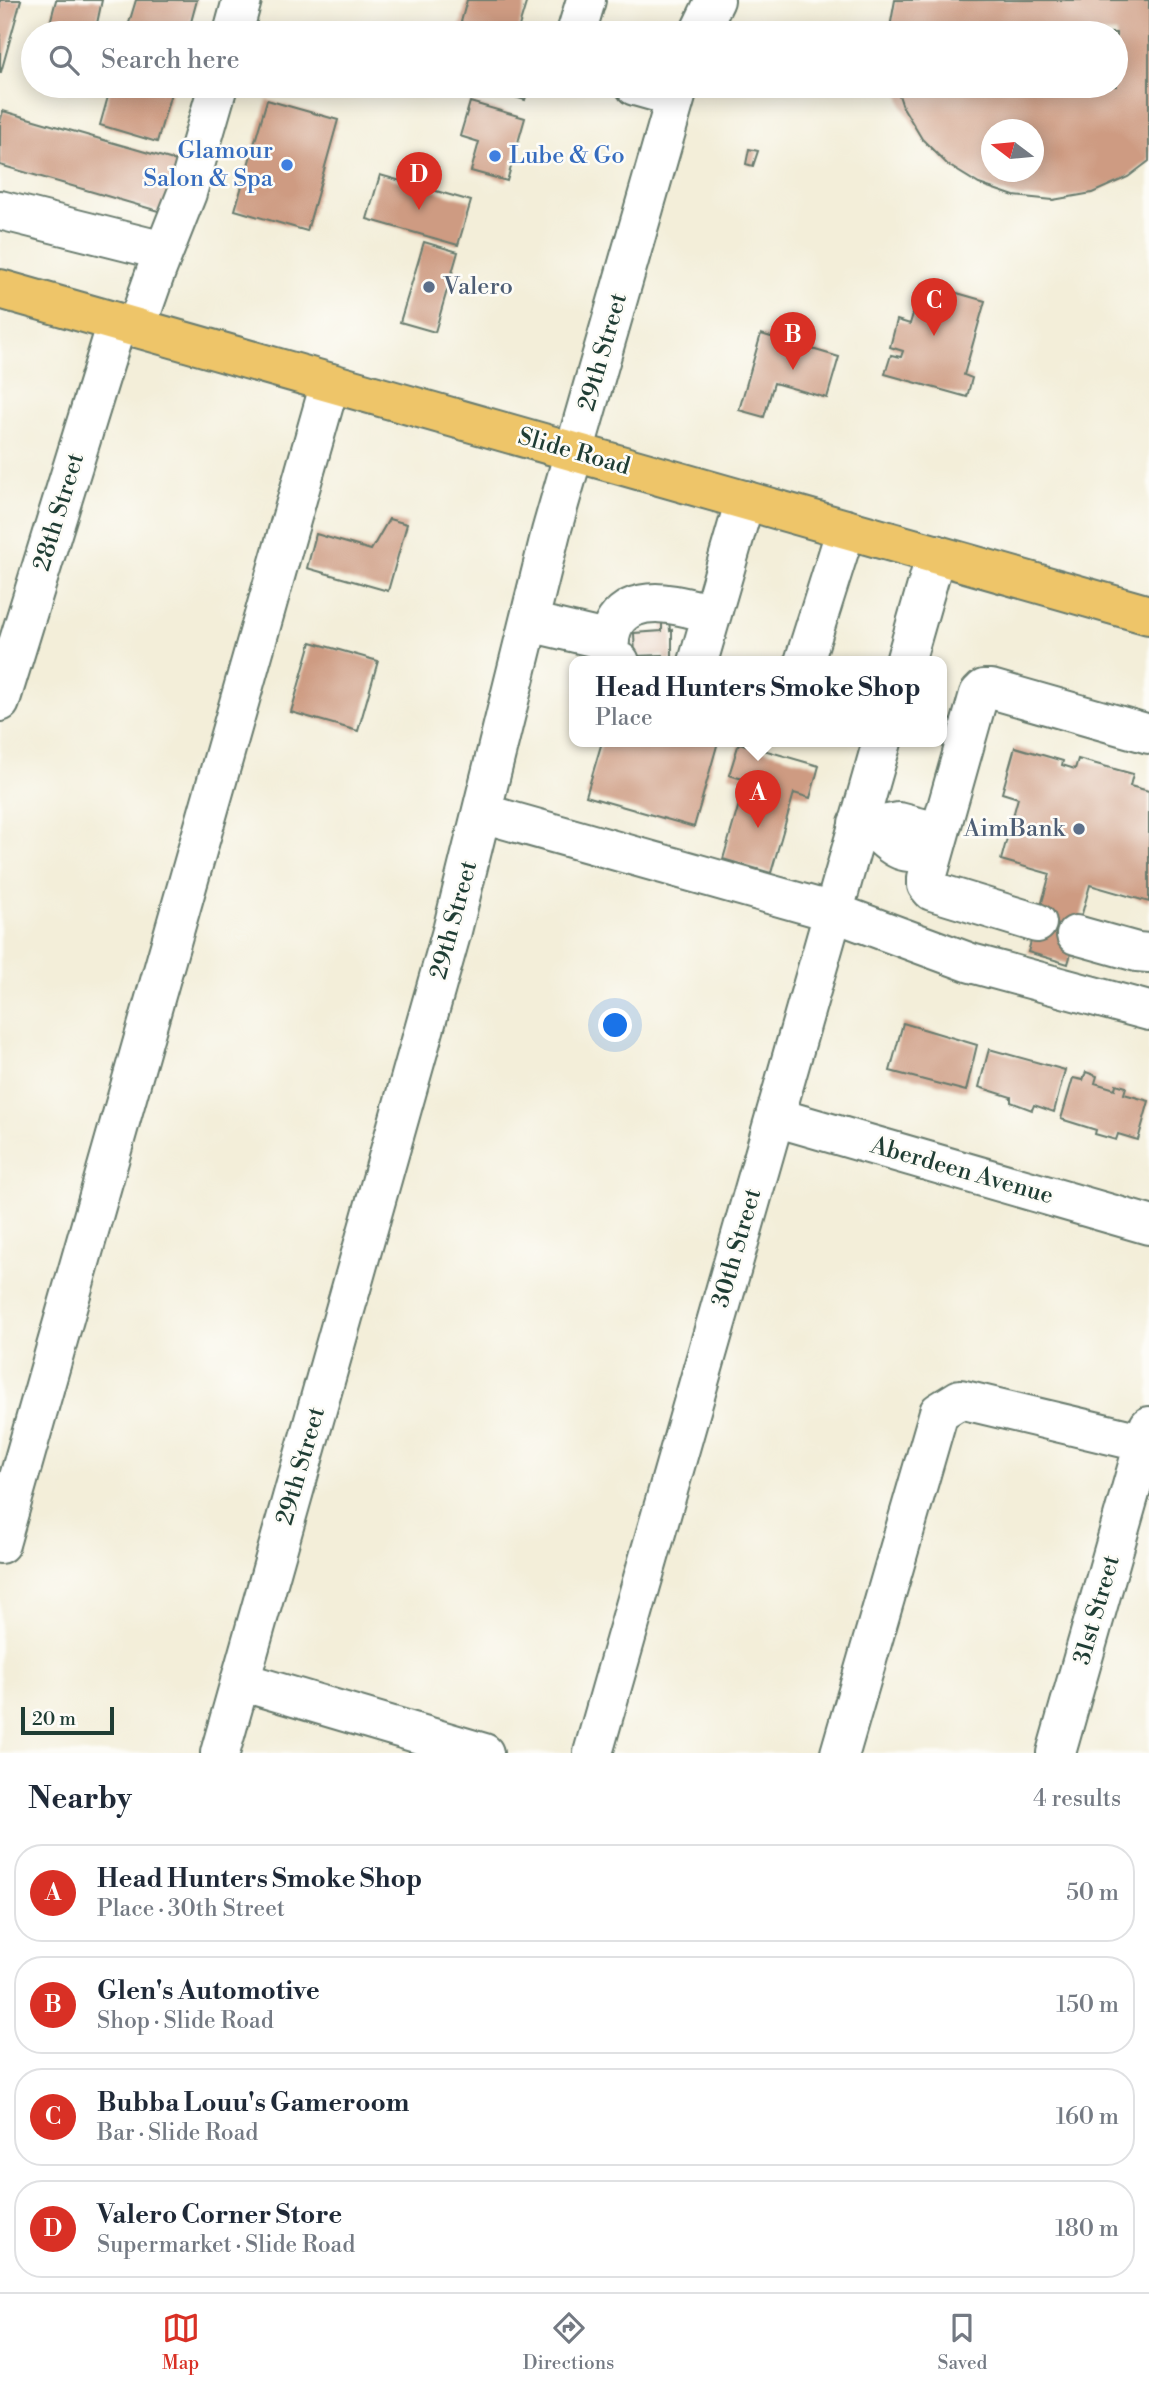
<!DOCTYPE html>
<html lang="en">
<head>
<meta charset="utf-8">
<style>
	:root { --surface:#fff; --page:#f6f6f7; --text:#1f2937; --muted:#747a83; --line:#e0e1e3; --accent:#d93025 }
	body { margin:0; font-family:"Libre Bodoni",serif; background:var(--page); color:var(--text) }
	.compass { position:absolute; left:981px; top:119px; width:63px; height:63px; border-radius:50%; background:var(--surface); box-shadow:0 4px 18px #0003; rotate:286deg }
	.scale { position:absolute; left:21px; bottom:18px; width:93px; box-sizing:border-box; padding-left:7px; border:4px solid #1f3d34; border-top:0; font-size:19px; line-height:24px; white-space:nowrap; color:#1f3d34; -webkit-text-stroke:5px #fdfcf7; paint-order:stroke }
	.you { position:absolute; left:616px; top:1026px; width:24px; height:24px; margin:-18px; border:5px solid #fff; border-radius:50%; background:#1a73e8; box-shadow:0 0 0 10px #1a73e833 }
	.badge { display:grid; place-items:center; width:46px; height:46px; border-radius:50%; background:var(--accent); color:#fff; font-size:23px; font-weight:700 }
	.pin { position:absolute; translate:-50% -58px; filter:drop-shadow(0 2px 4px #0008) }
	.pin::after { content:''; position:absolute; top:37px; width:24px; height:21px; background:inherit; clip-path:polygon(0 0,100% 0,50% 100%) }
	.popup { position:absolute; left:569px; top:656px; width:378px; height:91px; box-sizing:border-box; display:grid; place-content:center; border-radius:14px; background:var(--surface); filter:drop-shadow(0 2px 5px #0005); font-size:23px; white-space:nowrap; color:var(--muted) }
	.popup b { font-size:26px; color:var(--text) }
	.popup::after { content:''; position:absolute; left:50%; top:100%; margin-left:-14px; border:14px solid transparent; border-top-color:var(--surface) }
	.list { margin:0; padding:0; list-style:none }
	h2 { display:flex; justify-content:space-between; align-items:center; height:91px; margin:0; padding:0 28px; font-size:30px }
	h2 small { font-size:23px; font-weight:400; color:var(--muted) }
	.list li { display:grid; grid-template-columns:46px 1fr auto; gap:21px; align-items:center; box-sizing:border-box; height:98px; margin:0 14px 14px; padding:0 14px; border:2px solid var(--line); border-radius:28px }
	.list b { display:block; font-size:26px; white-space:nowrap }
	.list p { margin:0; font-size:23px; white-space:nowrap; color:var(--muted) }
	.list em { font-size:23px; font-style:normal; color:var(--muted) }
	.icon { flex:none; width:38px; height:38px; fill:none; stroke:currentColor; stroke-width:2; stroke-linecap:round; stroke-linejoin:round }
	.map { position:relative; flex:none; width:1149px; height:1753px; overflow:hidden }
	.search { position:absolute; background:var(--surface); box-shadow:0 4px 18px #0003; left:21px; right:21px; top:21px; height:77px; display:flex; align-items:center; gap:18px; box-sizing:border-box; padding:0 24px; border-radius:38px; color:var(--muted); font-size:26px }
	.sheet { height:539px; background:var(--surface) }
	nav { display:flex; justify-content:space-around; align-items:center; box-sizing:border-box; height:98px; border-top:2px solid var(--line); background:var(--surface); font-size:19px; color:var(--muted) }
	nav a { display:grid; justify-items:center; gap:4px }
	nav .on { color:var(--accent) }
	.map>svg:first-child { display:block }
</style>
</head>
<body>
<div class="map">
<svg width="1149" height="1753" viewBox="0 0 1149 1753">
	<rect width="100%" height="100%" fill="#fdfcf7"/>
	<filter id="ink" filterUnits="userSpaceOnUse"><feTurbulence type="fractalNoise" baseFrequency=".0143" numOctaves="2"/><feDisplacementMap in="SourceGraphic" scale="14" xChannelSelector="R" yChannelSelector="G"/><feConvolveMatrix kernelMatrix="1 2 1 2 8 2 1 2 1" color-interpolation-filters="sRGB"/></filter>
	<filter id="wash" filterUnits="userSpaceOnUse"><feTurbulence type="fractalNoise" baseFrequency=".00686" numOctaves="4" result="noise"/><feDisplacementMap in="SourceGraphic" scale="28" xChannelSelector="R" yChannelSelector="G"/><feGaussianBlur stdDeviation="1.57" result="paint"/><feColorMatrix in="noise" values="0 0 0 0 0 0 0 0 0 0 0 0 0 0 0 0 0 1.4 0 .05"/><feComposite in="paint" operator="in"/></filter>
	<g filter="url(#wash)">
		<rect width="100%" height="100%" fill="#f3eed9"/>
		<g id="blocks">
			<path fill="#ce9b82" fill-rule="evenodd" d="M0,0H21L1,72H0Z
				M56,0H102L95,33H50L53,23H50Z
				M136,0H197L188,33H126Z
				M467,0H527L517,33H458Z
				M895,0H1149V161L1128,177L1092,193L1053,200L1014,196L979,184L948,165L922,139L903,107L896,86H1116V33H889ZM992,130H1034V172H992Z
				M111,86H173L157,142L100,125Z
				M479,86H529L525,100Z
				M267,100L338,120L307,231L235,210Z
				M470,102L525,118L507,181L471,171L479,142L460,136Z
				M3,111L187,164L172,215L0,165V122Z
				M749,149L758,151L753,166L746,164Z
				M380,175L471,201L458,245L367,219Z
				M424,242L458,252L435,332L400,322Z
				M922,283L985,301L964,375L972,378L967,397L885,374L891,355L901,357L903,351L890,347L897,320L910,324Z
				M761,334L839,357L827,398L774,383L764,417L739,410Z
				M389,519L407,524L388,591L307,568L316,534L371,550Z
				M662,619H669L670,631L672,630V661H664L663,655L635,656L634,633L662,631Z
				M311,642L378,661L358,731L291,712Z
				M602,742H718L694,827L586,796Z
				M739,743L819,766L810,798L794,793L771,873L723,859L746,780L729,775Z
				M1015,747L1063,761L1062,765L1075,769L1078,759L1133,774L1130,786L1149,791V902L1090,885L1068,964L1028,952L1050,874L1001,860L1018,798L1002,793Z
				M903,1023L977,1045L966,1091L890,1071Z
				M989,1049L1065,1070L1054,1112L1034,1105L1032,1110L1011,1102V1097L979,1087Z
				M1086,1072L1097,1076L1095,1083L1115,1089L1116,1084L1126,1087L1124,1094L1149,1101L1138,1140L1118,1134L1116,1140L1095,1134L1096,1130L1061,1119L1073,1078L1083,1080Z"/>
		</g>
	</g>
	<g filter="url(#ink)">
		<use href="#blocks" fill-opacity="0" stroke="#697b6e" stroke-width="2"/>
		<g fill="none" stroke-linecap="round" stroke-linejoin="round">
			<defs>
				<path id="minor" d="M233,33L242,0
					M576,33L586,0
					M699,33L715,0
					M635,86L674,97
					M0,210L164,251
					M136,328L155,274L187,193L218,86
					M529,622L610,641
					M620,662L607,658C609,647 609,631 616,621C637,591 684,606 712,614
					M698,662L745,500
					M804,662L846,529
					M905,662L936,554
					M0,702L117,323
					M482,813L833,912L971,963L1149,1011
					M858,823L872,827L899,822L926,829L936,846C905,860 894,849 872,827
					M1037,923L932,891L927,885V878L979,694L984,689H991L1149,734
					M1076,935L1137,952L1149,953
					M775,1117L1149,1225
					M0,1544L330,383
					M240,1681L484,1753
					M220,1753L452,931L551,532L679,86
					M593,1753L882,742
					M840,1753L939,1412L960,1399L1149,1444
					M1056,1753L1149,1426"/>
				<path id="major" d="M0,289L1149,615"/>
			</defs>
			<use href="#minor" stroke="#697b6e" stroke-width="42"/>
			<use href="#major" stroke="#697b6e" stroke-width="42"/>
			<use href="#minor" stroke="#fff" stroke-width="38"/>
			<use href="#major" stroke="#eec569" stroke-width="38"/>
		</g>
	</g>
	<g fill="#3f7fe0" stroke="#fdfcf7" stroke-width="2.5">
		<circle cx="495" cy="156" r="7"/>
		<circle cx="287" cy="165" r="7"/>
	</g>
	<g fill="#5c6f8a" stroke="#fdfcf7" stroke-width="2.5">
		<circle cx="429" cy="287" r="7"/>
		<circle cx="1079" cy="829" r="7"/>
	</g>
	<g text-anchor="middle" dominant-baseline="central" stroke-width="5" stroke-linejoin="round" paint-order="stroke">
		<g font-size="24" fill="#366cbe" stroke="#fdfcf7" text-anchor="end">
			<text x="273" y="151">Glamour<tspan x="273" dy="28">Salon &amp; Spa</tspan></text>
			<text x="509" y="156" text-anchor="start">Lube &amp; Go</text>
		</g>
		<g font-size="24" fill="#4e5e75" stroke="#fdfcf7" text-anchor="start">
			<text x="443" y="287">Valero</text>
			<text x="1065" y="829" text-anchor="end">AimBank</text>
		</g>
		<g font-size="24" fill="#1f3d34" stroke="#fdfcf7">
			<text transform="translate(603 352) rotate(-74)">29th Street</text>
			<text transform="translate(574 452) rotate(16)">Slide Road</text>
			<text transform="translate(59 512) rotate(-73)">28th Street</text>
			<text transform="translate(454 920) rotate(-75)">29th Street</text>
			<text transform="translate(962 1171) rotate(16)">Aberdeen Avenue</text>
			<text transform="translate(737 1248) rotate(-74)">30th Street</text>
			<text transform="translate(301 1466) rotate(-74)">29th Street</text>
			<text transform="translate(1097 1610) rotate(-74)">31st Street</text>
		</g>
	</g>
</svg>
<svg class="compass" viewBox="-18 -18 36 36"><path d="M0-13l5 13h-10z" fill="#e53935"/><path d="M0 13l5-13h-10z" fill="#747a83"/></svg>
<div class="scale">20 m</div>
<div class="you"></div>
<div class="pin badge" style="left:758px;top:828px">A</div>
<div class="popup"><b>Head Hunters Smoke Shop</b>Place</div>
<div class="pin badge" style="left:793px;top:370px">B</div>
<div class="pin badge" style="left:934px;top:336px">C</div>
<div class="pin badge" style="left:419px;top:210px">D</div>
<div class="search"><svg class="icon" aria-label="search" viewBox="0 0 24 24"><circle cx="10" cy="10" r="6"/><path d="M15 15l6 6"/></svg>Search here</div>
</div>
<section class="sheet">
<h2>Nearby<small>4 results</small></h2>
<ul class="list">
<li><span class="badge">A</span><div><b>Head Hunters Smoke Shop</b><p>Place · 30th Street</p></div><em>50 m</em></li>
<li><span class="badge">B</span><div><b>Glen's Automotive</b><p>Shop · Slide Road</p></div><em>150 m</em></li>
<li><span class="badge">C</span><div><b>Bubba Louu's Gameroom</b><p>Bar · Slide Road</p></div><em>160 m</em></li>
<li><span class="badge">D</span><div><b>Valero Corner Store</b><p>Supermarket · Slide Road</p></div><em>180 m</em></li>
</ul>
</section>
<nav>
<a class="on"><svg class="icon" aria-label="map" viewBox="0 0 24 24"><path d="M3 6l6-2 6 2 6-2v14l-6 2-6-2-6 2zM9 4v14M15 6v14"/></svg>Map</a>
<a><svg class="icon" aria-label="directions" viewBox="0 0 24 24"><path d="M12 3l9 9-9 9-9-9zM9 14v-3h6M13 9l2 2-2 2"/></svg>Directions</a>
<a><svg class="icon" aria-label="saved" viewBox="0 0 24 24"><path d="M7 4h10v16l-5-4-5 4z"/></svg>Saved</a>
</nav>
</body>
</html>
